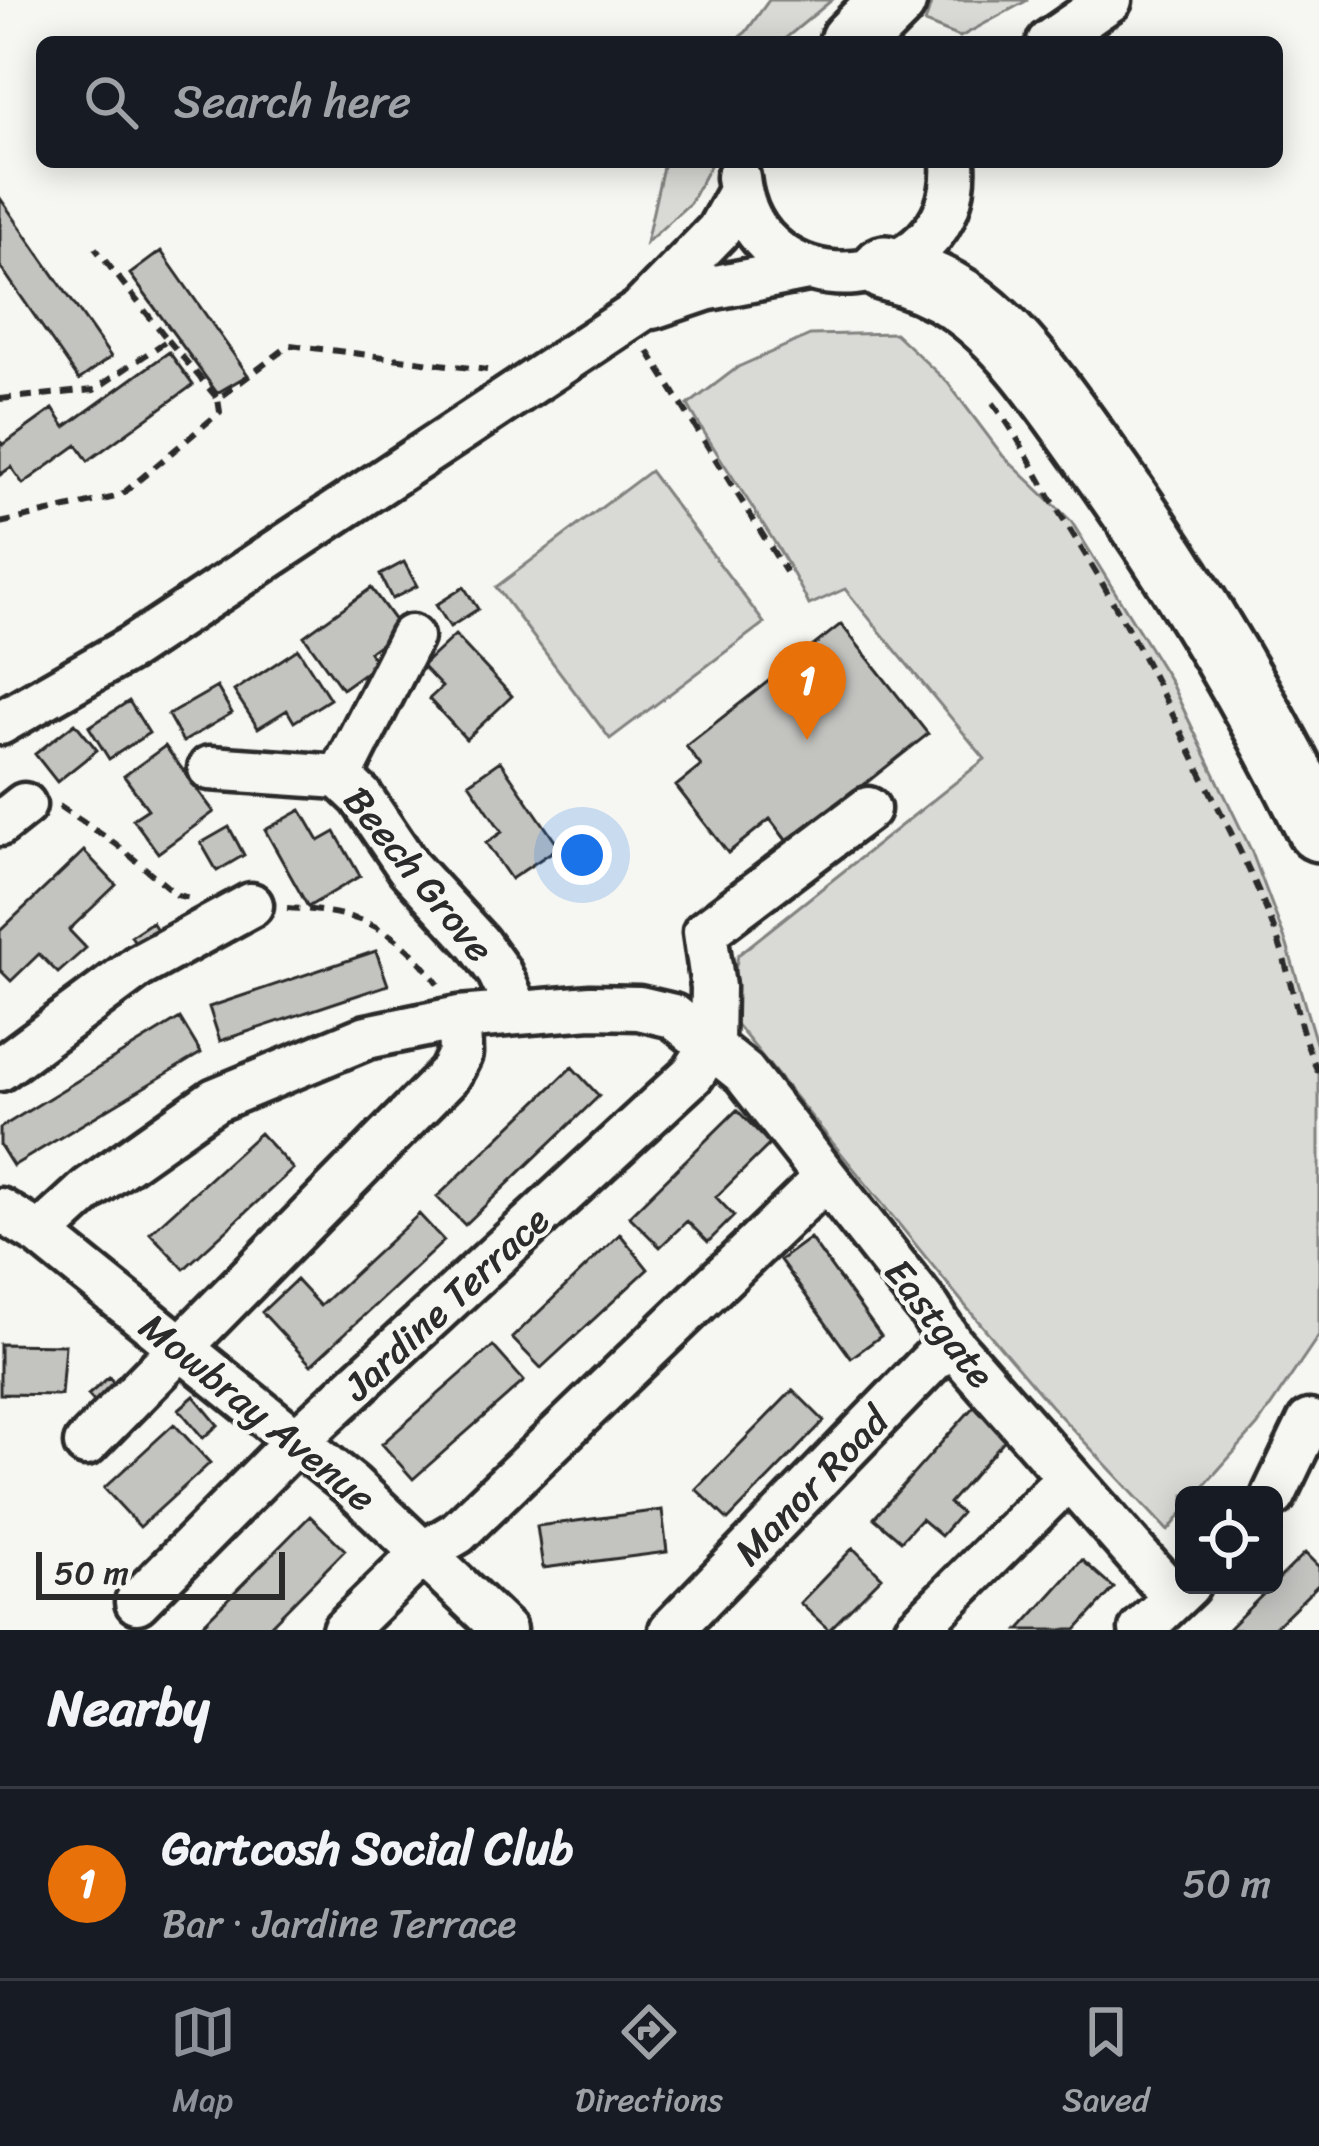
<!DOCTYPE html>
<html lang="en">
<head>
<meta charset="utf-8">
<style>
	:root { --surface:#171b24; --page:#242831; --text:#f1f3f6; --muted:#9ea1a6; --line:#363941; --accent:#8c9099 }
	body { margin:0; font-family:Sriracha,sans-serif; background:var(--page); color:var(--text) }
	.controls { position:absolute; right:36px; bottom:36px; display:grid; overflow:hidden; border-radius:18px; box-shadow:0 6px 30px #0003 }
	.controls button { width:108px; height:108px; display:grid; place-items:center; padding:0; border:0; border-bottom:3px solid var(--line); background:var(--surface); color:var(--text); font:60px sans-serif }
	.scale { position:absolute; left:36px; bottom:30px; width:249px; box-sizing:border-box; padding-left:12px; border:6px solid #2b2b2b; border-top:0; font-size:33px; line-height:42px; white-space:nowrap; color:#2b2b2b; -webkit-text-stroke:9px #f6f6f2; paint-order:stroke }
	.you { position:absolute; left:582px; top:855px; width:42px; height:42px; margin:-30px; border:9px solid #fff; border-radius:50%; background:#1a73e8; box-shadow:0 0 0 18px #1a73e833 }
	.badge { display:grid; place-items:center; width:78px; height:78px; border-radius:50%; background:var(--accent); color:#fff; font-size:39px; font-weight:700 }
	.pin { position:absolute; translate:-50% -99px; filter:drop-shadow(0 3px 6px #0008) }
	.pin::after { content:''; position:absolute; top:63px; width:42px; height:36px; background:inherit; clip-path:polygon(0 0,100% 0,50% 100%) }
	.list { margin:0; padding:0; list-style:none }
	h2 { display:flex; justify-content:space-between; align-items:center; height:156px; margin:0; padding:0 48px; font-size:51px }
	h2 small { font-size:39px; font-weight:400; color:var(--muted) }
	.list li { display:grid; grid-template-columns:78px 1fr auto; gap:36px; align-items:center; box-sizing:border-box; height:192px; padding:0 48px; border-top:3px solid var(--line) }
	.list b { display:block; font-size:45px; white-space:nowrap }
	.list p { margin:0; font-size:39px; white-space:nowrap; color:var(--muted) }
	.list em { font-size:39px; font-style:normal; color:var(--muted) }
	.icon { flex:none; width:66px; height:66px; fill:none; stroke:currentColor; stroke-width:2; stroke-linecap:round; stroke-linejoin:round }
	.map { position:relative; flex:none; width:1319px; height:1630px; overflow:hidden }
	.search { position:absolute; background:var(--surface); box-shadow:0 6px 30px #0003; left:36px; right:36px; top:36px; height:132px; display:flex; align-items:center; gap:30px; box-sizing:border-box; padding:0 42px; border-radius:18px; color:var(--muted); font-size:45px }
	.sheet { height:348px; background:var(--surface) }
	nav { display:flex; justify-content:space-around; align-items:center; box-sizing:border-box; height:168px; border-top:3px solid var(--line); background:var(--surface); font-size:33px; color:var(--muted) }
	nav a { display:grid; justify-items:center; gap:6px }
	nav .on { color:var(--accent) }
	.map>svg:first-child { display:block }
</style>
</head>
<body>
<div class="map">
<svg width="1319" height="1630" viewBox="0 0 1319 1630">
	<rect width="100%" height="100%" fill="#f6f6f2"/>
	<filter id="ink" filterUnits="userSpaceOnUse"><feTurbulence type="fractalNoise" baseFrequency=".00833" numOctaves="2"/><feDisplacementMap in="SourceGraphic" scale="24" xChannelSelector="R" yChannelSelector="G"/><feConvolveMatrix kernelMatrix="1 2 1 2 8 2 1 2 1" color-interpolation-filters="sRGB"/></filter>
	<g filter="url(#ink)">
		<path fill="#d9d9d5" stroke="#828280" stroke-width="3" d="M769,0H832L781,42H733L746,32Z
			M932,0H1028L960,37L925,23Z
			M664,162H712L690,203L646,243Z
			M895,333L948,383L1003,456L1071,521L1169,679L1251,850L1287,945L1319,1053V1335L1258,1425L1196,1495H1184V1511L1168,1531L1050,1405L968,1309L727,1013L738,955L985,759L845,589L809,605C776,535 726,473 688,405L738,367L810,335Z
			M650,471L764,623L610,739L496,587Z"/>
		<path fill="#c3c3c0" stroke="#2b2b2b" stroke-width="3" d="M0,198L111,357L79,380L0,266Z
			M161,251L248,375L217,393L130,274Z
			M169,352L193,385L88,461L77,445L23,484L11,467L0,475V441L3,445L53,409L65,427Z
			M404,562L417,586L392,599L380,575Z
			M464,587L478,609L450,627L436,605Z
			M371,588L401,629L369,652L377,664L342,689L304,636Z
			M841,624L928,734L789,844L770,819L728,853L676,786L701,766L686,746Z
			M455,635L512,696L466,739L429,699L442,687L422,666Z
			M298,649L330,699L294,722L287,710L258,728L234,691Z
			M217,687L232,713L183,742L168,715Z
			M129,701L149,733L109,759L89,727Z
			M75,723L97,750L57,782L35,754Z
			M165,746L214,812L158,853L133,819L148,809L124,776Z
			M500,761L559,847L511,879L486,843L502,832L469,783Z
			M301,810L319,841L335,832L360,876L308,907L265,830Z
			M229,827L244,855L217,871L201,843Z
			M84,851L116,885L69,930L86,948L58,973L39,954L11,981L0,970V931Z
			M152,922L167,945L146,958L131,936Z
			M376,951L388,985L220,1041L209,1007Z
			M180,1018L201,1053L13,1166L0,1145V1128Z
			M572,1067L599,1096L465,1225L437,1197Z
			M737,1110L770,1144L716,1197L734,1216L708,1242L687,1221L660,1247L629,1216Z
			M260,1133L293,1169L184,1269L150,1233Z
			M419,1214L444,1241L311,1365L262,1312L296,1280L320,1306Z
			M620,1234L648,1269L541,1368L512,1338Z
			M810,1238L881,1336L851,1358L780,1260Z
			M0,1344L65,1345L61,1395L0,1394Z
			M493,1346L524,1381L413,1479L382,1444Z
			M109,1377L128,1399L108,1417L88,1395Z
			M793,1390L824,1421L728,1520L696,1489Z
			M194,1396L218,1425L203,1438L179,1409Z
			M975,1405L1009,1435L949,1503L961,1513L941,1536L921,1519L901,1541L874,1518Z
			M174,1424L210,1463L140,1527L104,1488Z
			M662,1510L667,1552L543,1568L537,1526Z
			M310,1516L345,1550L266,1630H209L203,1624Z
			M853,1548L882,1577L829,1630L800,1603Z
			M1305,1553L1319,1567V1584L1272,1630H1227Z
			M1082,1560L1114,1588L1076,1630H1019Z"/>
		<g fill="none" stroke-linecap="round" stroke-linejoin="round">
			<defs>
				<path id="minor" d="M1049,42L1110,0
					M738,177C753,318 962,297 953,162
					M652,307L705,289L808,269
					M0,723L131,648L640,311L718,231L740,191
					M210,768L340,777L361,797L409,868L478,943L499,972L518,1012
					M340,777L411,637
					M0,824L24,805
					M0,1069L139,966L251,905
					M0,1210L40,1234L351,1485L504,1630
					M40,1234L89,1189L215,1100L367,1037L459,1018L591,1007L639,1008L673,1016L744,1073L929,1309L950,1342L1174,1597
					M86,1444L450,1074L460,1054L459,1018
					M1274,1495L1309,1422
					M137,1602L297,1440L693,1074L712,1044L713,987L705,932L868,809
					M344,1630L423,1553L457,1533L826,1178
					M671,1630L950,1342
					M916,1630L1052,1494
					M1141,1630L1188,1585"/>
				<path id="highway" d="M852,42L894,0
					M885,268C913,275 935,284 960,300C1012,335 1051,394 1087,444C1175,566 1253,694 1319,829"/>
			</defs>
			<use href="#minor" stroke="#2b2b2b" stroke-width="51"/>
			<use href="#highway" stroke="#2b2b2b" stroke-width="72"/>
			<path stroke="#2b2b2b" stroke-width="6" stroke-dasharray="12 9" stroke-linecap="butt" d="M168,340L218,399
				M648,351L786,572
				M0,399L94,390L168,340L95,248
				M993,403C1022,440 1039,481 1064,520C1108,590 1147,661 1183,736C1215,804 1254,871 1279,943C1294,986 1298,1033 1319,1073
				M0,523L120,496L220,412L218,399L290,345L487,370
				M59,806L116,844L177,895L190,898
				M287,908C357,912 395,925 438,984"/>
			<use href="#minor" stroke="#f6f6f2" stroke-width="42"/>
			<use href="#highway" stroke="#f6f6f2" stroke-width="63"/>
		</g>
	</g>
	<g text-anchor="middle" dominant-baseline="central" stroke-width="9" stroke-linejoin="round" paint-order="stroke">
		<g font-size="39" fill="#2b2b2b" stroke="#f6f6f2">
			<text transform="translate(419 874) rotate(51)">Beech Grove</text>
			<text transform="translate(446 1303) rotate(-43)">Jardine Terrace</text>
			<text transform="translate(940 1323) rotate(52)">Eastgate</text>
			<text transform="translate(258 1412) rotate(39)">Mowbray Avenue</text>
			<text transform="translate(811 1486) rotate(-46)">Manor Road</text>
		</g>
	</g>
</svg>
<div class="controls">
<button><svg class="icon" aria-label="locate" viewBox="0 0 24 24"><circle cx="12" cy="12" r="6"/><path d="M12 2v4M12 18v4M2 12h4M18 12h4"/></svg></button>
</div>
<div class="scale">50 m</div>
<div class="you"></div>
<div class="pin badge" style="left:807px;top:740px;background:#e8710a">1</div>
<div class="search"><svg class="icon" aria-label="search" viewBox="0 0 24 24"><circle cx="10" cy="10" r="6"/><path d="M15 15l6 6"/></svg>Search here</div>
</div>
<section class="sheet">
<h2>Nearby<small></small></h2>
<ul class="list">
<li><span class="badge" style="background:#e8710a">1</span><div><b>Gartcosh Social Club</b><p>Bar · Jardine Terrace</p></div><em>50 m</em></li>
</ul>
</section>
<nav>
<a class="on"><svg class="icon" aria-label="map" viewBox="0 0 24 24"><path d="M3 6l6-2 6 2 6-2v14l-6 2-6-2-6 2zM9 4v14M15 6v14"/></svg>Map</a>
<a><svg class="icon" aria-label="directions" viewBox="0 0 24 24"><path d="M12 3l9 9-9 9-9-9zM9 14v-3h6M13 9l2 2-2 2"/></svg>Directions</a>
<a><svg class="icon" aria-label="saved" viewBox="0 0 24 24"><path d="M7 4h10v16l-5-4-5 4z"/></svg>Saved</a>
</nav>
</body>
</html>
